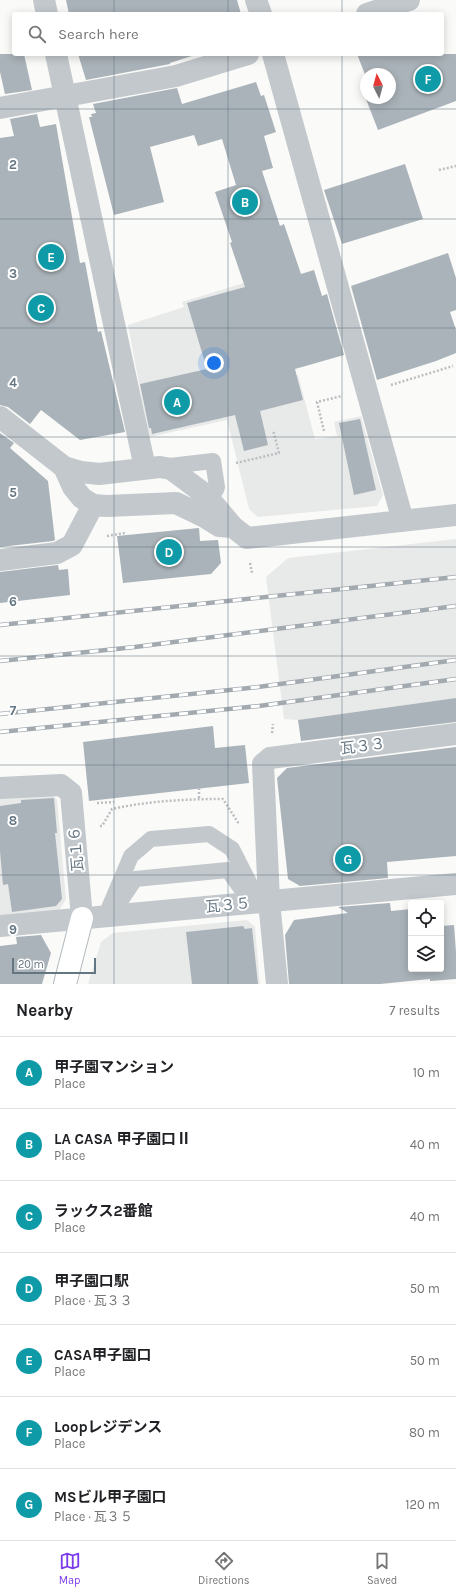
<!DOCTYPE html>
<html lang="en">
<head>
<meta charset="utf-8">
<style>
	:root { --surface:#fff; --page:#f6f6f6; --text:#202124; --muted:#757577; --line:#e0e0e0; --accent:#7c3aed }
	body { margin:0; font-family:Karla,"Noto Sans JP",sans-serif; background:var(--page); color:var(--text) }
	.controls { position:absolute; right:12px; bottom:12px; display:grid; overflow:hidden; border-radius:4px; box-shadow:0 2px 10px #0003 }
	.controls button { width:36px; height:36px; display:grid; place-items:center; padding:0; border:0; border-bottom:1px solid var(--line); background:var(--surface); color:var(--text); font:20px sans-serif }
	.compass { position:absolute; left:360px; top:68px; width:36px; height:36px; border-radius:50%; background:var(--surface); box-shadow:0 2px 10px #0003; rotate:354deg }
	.scale { position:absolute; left:12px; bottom:10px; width:84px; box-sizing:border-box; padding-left:4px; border:2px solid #657683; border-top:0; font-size:11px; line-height:14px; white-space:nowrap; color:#657683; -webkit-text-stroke:3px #fff; paint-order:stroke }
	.you { position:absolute; left:214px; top:363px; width:14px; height:14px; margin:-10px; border:3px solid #fff; border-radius:50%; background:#1a73e8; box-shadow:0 0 0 6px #1a73e833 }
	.badge { display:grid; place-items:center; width:26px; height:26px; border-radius:50%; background:var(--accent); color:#fff; font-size:13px; font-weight:700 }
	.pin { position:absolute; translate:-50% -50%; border:2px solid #fff; box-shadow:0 1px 4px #0006 }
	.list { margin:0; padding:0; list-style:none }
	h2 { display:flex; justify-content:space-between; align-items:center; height:52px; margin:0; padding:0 16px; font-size:17px }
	h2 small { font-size:13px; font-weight:400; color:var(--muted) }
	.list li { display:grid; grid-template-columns:26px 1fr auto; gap:12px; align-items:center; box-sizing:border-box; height:72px; padding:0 16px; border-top:1px solid var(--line) }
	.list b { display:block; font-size:15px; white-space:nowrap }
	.list p { margin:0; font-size:13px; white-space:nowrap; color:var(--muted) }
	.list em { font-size:13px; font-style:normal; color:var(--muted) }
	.icon { flex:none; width:22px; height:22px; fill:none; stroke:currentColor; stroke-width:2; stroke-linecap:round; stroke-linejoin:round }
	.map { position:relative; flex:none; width:456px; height:984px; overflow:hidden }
	.search { position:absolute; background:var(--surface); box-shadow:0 2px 10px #0003; left:12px; right:12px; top:12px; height:44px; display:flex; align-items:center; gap:10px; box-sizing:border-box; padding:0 14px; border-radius:4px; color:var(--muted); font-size:15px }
	.sheet { height:556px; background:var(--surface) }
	nav { display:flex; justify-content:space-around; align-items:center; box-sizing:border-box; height:56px; border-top:1px solid var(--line); background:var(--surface); font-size:11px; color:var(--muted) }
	nav a { display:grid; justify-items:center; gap:2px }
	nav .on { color:var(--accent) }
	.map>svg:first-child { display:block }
</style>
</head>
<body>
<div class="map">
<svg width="456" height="984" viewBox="0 0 456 984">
	<rect width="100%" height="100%" fill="#fafaf8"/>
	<path fill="#e8e9e9" d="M247,282L276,380L298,375L315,439L337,436L334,422L361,416L383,495L377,506L258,517L249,509L227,420L149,437L128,325L184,307L182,302Z
		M456,539V698L298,720L284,719L266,577L288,558Z
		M50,791L57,800L66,899L58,912L0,918V795Z
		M247,920L255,927L260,984H88L101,942L113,933Z"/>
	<path fill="#aab3b9" d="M66,0H237L241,14H69Z
		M0,54H24L32,90L5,94L0,72Z
		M78,54H198L170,63V64L86,80Z
		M357,54H456V101L378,130L364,94L366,93V98H390V74H366V77Z
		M256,82L261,96L264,95L276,132L264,136L273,168L262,171L280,226L284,224L301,274L314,270L322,296L327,294L344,355L295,369L303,400L260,411L268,445L244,451L235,415L152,434L151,428H149L140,384L207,369L187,303L245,287L230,243L232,242L215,192L236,185L222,139L198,146L194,135L150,147L164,202L114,215L89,117H92L91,114L96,113L93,104L177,88L182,104Z
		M37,114L40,127L56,124L80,263L85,262L98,332L101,331L125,432L80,440L41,410L30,424L8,407L0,405V138L14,136L10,119Z
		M405,164L423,219L342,244L324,190Z
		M448,253L456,278V310L450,312L456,330V353L436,361L377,380L351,286Z
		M360,419L376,490L354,495L339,423Z
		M0,433L14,443L10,448L48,481L55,540L53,541L0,547Z
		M199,528L200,541L218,540L221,563L211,574L123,583L117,536Z
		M58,565L59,570L68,569L70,595L0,603V572Z
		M456,698V722L301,741L298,720Z
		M213,726L215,748L245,745L249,783L89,801L83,742Z
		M456,747V856L387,862L388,878L300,886L288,879L277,778L287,768Z
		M54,798L57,833H55L62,899L56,906L12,912L8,884L3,885L0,851V806L21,803V800Z
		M390,903L391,911L411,909V969H441V926L454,925L456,952V979L430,981V979L380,984H289L285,935L294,920L348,913L338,907Z
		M243,926L245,929L252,928L258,984H192L186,932Z
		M41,935L51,953L42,984H0V946L17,944L16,937Z"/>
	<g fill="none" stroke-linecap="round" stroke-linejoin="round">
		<defs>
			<path id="secondary" d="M65,984L82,918"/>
		</defs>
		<use href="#secondary" stroke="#b3babf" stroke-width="24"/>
		<path stroke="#bbbfc2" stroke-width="2.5" stroke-dasharray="2 2" stroke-linecap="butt" d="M439,170L456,166
			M391,385L453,366
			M324,431L317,402L342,396
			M236,463L279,453L273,430
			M107,536L125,533
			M250,563L252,573
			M272,733L273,724
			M199,788V799
			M97,803L114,802
			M100,826H102L112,809C148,801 186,799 223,799L239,824"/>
		<path stroke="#c3c8cc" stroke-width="16" d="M161,467L213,461L217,487L216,490L198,501
			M121,900L135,879L228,870L248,898
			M106,915L131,856L151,839L209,834L232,849L259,902"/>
		<path stroke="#c3c8cc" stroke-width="22" d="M269,901L263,764L270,758L456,734"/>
		<path stroke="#c3c8cc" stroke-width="22" d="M44,0L47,14
			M256,0L261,14
			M367,14L409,0
			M56,54L145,468
			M273,54L403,521
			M0,108L176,76L248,54
			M64,467L81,472L99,474L160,467L171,469L206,495L233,527L247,538L456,515
			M64,467L73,487L82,498L93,505L107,506L176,503L203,516L219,526L232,527
			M0,560L57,553L72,545L93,505
			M0,788L61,785L71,793L82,918
			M269,901L277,984
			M0,926L456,884"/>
		<path stroke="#c3c8cc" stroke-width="22" d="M0,417L64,467"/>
		<use href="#secondary" stroke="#fff" stroke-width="22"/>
		<defs>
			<path id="rail" d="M0,625L456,577
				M0,661L135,647L456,606
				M0,714L258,687L456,660
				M0,732L259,706L456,679"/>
		</defs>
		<use href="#rail" stroke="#a2aab0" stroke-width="4.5"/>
		<use href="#rail" stroke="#fff" stroke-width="3" stroke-dasharray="9" stroke-linecap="butt"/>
	</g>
	<path fill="none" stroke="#657683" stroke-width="1" stroke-opacity="0.55" d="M114,0V14M228,0V14M342,0V14M114,54V984M228,54V984M342,54V984M0,109H456M0,219H456M0,328H456M0,437H456M0,547H456M0,656H456M0,765H456M0,875H456"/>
	<g text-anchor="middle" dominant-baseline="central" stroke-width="4" stroke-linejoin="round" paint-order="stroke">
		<g font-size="15" fill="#657683" stroke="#fff">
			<text transform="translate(363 746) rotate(-7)">瓦３３</text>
			<text transform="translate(76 849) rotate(-95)">瓦１６</text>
			<text transform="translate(228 905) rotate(-5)">瓦３５</text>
		</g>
	</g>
	<g font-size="13" text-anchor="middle" font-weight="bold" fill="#657683" stroke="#fff" stroke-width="4" stroke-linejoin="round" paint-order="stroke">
		<text x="13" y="169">2</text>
		<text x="13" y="278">3</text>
		<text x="13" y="387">4</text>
		<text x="13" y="497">5</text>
		<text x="13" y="606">6</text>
		<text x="13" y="715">7</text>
		<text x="13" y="825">8</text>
		<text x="13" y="934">9</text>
	</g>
</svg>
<div class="controls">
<button><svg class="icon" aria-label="locate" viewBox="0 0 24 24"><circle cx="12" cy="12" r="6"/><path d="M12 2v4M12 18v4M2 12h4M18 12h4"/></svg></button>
<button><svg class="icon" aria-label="layers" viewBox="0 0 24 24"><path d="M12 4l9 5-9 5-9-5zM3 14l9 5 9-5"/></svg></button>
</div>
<svg class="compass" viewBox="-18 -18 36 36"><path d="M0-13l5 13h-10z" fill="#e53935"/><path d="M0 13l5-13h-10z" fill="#757577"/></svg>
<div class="scale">20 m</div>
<div class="you"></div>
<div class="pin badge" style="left:177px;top:402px;background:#0f9aa8">A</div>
<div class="pin badge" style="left:245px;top:202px;background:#0f9aa8">B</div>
<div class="pin badge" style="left:41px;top:308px;background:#0f9aa8">C</div>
<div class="pin badge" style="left:169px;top:552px;background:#0f9aa8">D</div>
<div class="pin badge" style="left:51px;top:257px;background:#0f9aa8">E</div>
<div class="pin badge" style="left:428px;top:79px;background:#0f9aa8">F</div>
<div class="pin badge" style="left:348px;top:859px;background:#0f9aa8">G</div>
<div class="search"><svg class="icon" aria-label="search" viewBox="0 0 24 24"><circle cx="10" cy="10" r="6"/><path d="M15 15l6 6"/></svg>Search here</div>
</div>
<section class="sheet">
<h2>Nearby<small>7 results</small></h2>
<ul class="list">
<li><span class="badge" style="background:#0f9aa8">A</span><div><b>甲子園マンション</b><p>Place</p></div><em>10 m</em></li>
<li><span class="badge" style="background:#0f9aa8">B</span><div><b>LA CASA 甲子園口Ⅱ</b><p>Place</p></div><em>40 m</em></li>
<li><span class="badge" style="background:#0f9aa8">C</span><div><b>ラックス2番館</b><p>Place</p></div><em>40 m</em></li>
<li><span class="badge" style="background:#0f9aa8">D</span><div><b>甲子園口駅</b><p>Place · 瓦３３</p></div><em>50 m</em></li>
<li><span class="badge" style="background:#0f9aa8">E</span><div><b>CASA甲子園口</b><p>Place</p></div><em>50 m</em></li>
<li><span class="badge" style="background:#0f9aa8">F</span><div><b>Loopレジデンス</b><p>Place</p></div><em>80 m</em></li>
<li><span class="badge" style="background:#0f9aa8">G</span><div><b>MSビル甲子園口</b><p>Place · 瓦３５</p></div><em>120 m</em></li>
</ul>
</section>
<nav>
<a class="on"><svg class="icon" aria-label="map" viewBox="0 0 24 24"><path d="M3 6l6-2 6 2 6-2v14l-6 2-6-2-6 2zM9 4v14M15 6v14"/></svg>Map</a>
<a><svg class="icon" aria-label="directions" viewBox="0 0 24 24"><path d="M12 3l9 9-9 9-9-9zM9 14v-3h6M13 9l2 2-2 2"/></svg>Directions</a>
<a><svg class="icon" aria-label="saved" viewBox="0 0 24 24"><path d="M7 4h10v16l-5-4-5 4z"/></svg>Saved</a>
</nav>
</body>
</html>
